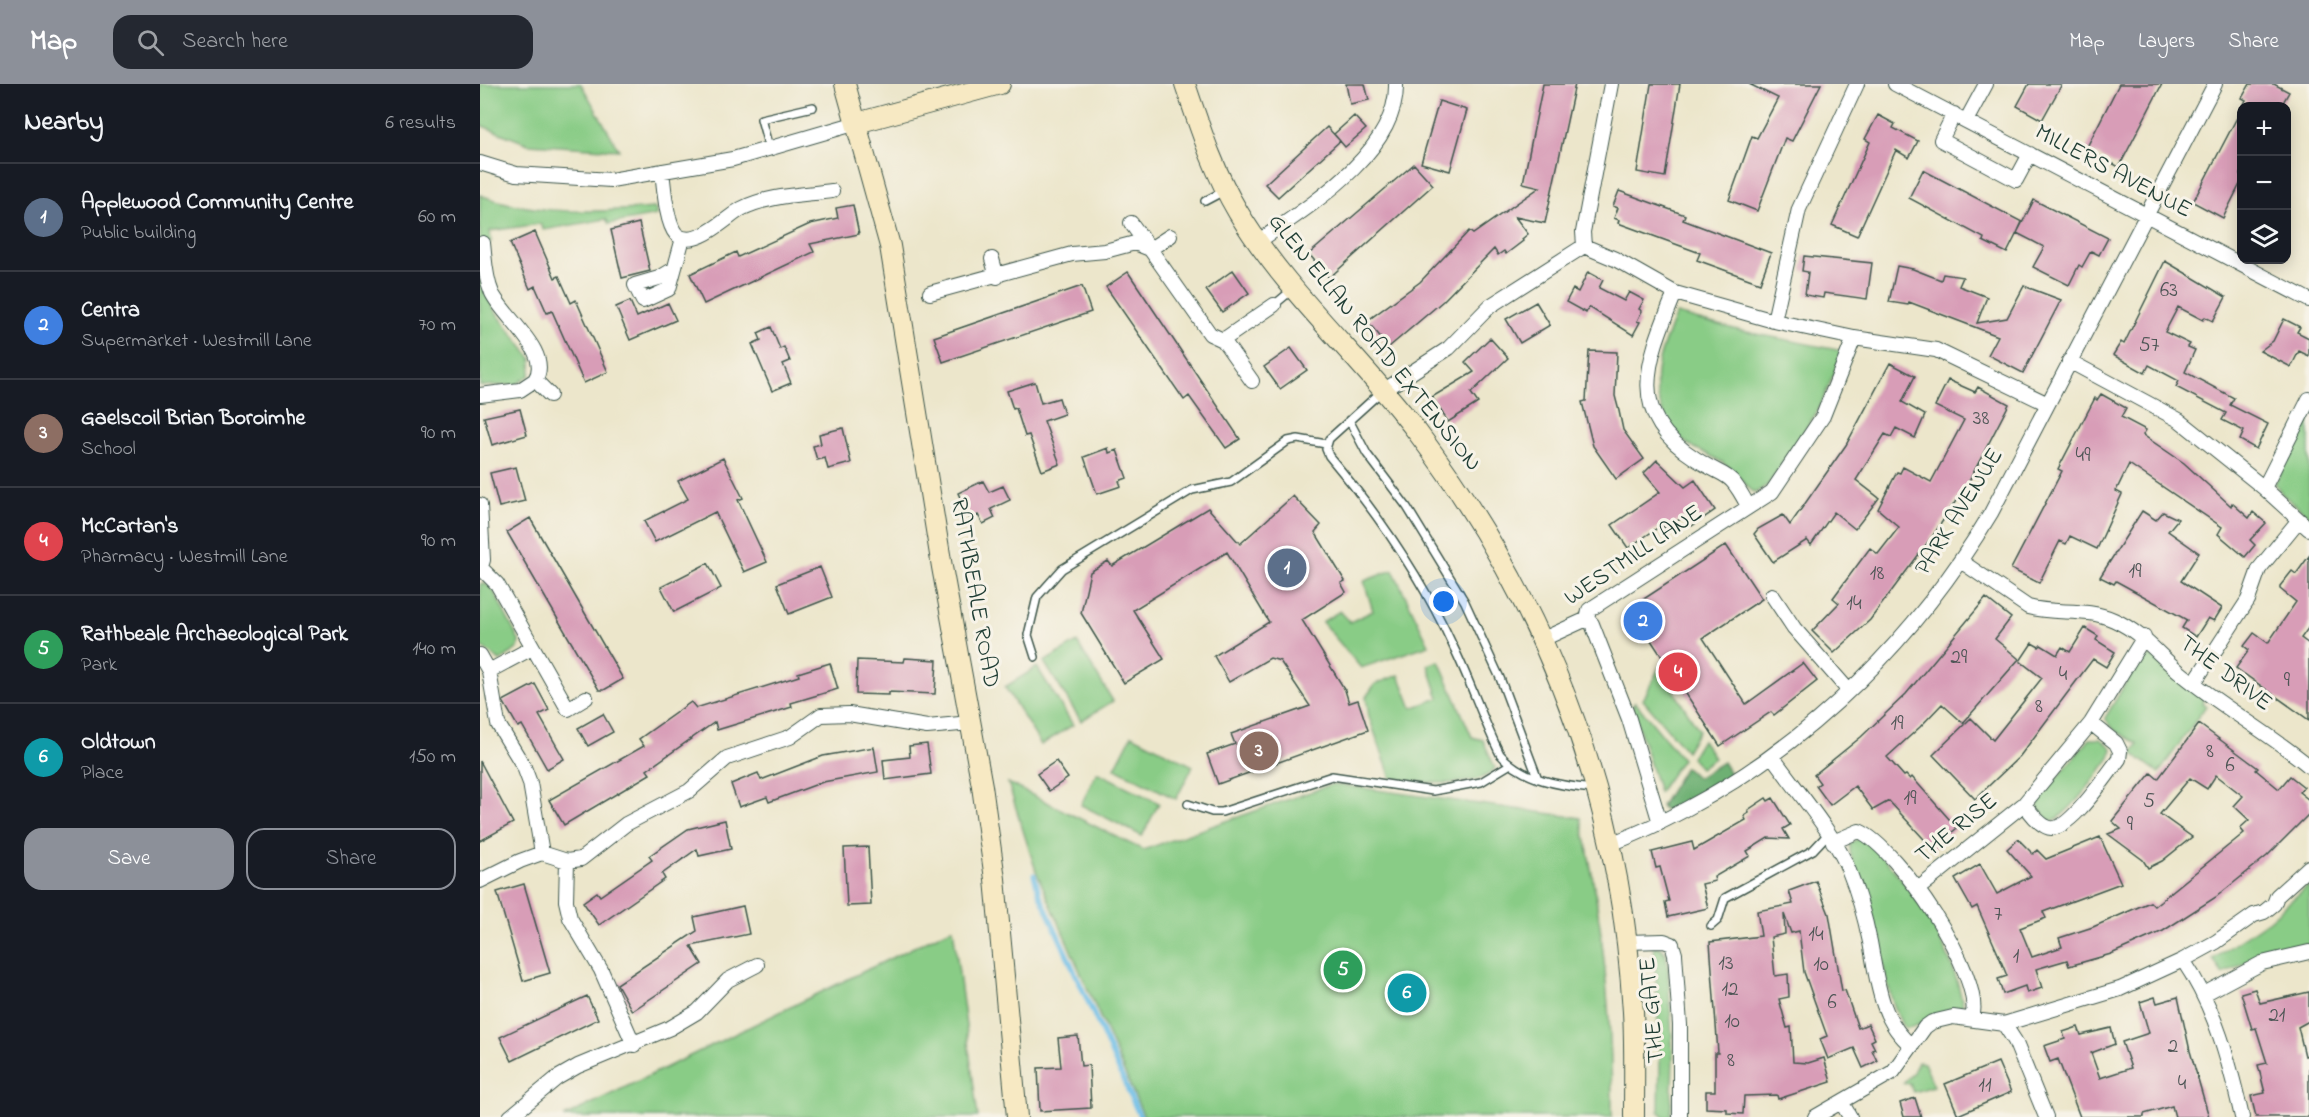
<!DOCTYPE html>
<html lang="en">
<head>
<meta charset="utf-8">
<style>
	:root { --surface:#171b24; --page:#242831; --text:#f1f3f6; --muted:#9ea1a6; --line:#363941; --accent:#8c9099 }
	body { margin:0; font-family:"Indie Flower",sans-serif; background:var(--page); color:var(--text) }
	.controls { position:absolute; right:18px; top:18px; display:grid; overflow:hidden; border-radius:12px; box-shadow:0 3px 15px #0003 }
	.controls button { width:54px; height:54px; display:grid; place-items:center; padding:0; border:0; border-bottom:2px solid var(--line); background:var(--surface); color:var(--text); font:30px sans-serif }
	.you { position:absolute; left:964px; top:518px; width:21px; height:21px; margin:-15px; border:4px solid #fff; border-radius:50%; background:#1a73e8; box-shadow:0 0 0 9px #1a73e833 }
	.badge { display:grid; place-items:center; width:39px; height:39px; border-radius:50%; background:var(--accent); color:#fff; font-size:20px; font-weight:700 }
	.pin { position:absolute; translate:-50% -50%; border:3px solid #fff; box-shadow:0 2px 6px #0006 }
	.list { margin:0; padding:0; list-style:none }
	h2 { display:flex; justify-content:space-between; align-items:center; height:78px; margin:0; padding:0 24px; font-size:26px }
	h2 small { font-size:20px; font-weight:400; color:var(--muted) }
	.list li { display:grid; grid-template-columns:39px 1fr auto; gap:18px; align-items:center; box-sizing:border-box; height:108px; padding:0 24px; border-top:2px solid var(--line) }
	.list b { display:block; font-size:22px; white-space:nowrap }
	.list p { margin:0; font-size:20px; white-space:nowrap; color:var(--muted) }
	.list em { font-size:20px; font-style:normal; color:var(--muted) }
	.actions { display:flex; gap:12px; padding:18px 24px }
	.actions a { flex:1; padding:14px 0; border:2px solid var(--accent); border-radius:18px; text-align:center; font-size:21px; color:var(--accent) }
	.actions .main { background:var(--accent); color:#fff }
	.icon { flex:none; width:33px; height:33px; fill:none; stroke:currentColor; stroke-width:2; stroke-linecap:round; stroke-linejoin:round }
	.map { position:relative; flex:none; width:1829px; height:1033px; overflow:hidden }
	header { display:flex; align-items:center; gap:36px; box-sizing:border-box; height:84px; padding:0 30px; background:var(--accent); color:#fff }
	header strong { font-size:28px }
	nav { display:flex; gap:33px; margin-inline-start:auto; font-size:21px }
	.search { width:420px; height:54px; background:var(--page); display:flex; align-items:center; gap:15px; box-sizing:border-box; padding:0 21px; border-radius:18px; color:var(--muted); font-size:22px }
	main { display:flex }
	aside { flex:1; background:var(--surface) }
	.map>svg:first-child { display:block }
</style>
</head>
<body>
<header>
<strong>Map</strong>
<div class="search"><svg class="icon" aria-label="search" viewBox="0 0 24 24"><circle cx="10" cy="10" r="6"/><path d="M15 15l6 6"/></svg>Search here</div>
<nav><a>Map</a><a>Layers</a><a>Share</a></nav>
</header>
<main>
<aside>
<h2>Nearby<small>6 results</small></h2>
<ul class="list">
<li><span class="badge" style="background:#5c6f8a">1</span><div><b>Applewood Community Centre</b><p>Public building</p></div><em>60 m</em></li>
<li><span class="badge" style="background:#3f7fe0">2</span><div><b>Centra</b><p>Supermarket · Westmill Lane</p></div><em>70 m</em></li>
<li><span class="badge" style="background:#8d6e63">3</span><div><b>Gaelscoil Brian Boroimhe</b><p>School</p></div><em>90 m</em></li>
<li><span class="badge" style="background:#e0444e">4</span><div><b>McCartan's</b><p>Pharmacy · Westmill Lane</p></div><em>90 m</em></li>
<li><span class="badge" style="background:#2e9e5b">5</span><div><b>Rathbeale Archaeological Park</b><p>Park</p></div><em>140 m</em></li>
<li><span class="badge" style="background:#0f9aa8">6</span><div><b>Oldtown</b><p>Place</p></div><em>150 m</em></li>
</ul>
<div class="actions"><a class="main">Save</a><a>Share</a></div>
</aside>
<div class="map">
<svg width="1829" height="1033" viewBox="0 0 1829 1033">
	<rect width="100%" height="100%" fill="#f7f3e8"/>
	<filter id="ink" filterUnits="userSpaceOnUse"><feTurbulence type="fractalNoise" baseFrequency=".0167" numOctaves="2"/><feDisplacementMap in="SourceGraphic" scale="12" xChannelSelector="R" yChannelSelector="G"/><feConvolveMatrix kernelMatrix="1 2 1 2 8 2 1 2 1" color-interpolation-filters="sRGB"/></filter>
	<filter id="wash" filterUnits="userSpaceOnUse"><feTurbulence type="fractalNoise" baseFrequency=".008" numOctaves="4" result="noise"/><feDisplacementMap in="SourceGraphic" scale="24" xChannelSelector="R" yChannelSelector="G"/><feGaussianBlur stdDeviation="1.35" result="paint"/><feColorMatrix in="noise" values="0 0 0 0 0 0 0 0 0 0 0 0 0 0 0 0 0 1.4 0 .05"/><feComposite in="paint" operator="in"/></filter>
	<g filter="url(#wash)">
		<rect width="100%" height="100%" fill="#ece6cb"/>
		<path fill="#89cc86" stroke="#54845d" stroke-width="1.5" d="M0,0H101L139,66L48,60L0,41Z
			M0,111C56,132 117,128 175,124L177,131L129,140L126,135L64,146L60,140L10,147L11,158L0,159Z
			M0,194L15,227L52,275L50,291L35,301L0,302Z
			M1196,230L1262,247L1363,267L1339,325L1288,401L1275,409C1264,402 1258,389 1246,381C1234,372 1219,367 1206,359C1197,352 1192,344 1186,334C1166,298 1181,265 1196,230Z
			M1829,331V432L1802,410L1795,399Z
			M913,486L949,561L881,584L842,538L860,527L870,538L893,527L884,497Z
			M3,499L12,504L39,557L38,564L20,577L0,561V500Z
			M597,558L633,617L601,637L564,578Z
			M1670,572L1676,574L1725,613L1722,619L1726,622L1679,689L1652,669L1658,660L1634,646L1625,634L1658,578Z
			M959,577L992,653L1003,656L1015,684C999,707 936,698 911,694L889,633L886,613L895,600L919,591L932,624L959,614L948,581Z
			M557,583L593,641L561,661L525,603Z
			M1179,584L1219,646L1206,667L1163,616Z
			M1155,618L1202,675L1179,708L1152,622Z
			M652,651L713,682L696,715L635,684Z
			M1610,655H1621L1632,664L1630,674C1619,688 1585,737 1570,737L1558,724L1559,715Z
			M1222,656L1234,674L1220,684L1211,674Z
			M617,688L679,719L662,752L601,721Z
			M528,699L663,766L853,700L1101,734C1123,833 1132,931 1132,1033H664L556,787Z
			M1377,755C1389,757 1397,768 1406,777C1443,818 1471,865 1483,920C1479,924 1432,945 1426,944L1422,941C1400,894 1401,849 1384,803C1380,791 1366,771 1371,759Z
			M1829,801V861L1788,869L1742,890L1733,875L1789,836Z
			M473,844L498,1033H84Z
			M1174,862L1181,864L1186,870L1188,886L1193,973L1191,1033H1184L1179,1027L1180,975Z
			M1438,978L1444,979L1454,1002L1433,1008L1430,1000L1423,999L1432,990Z"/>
		<path fill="#6eb073" stroke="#467654" stroke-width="1.5" d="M1243,678L1251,691L1186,727L1181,722L1205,683L1217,694Z"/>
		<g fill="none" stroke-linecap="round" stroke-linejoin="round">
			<path stroke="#6cbee7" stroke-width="5" d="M554,791L559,809L660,1033"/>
		</g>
		<g id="blocks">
			<path fill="#d89db7" d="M866,0H885L889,16L870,20Z
				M1063,0H1095L1065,139L1035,133L1048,150L1042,155L1043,157L1026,170L1024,167L1018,171L1014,165L963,217L909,263L887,237L940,198L989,147L993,150L1060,103L1043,99Z
				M1171,0H1200L1185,93L1157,88Z
				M1269,0H1341L1312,57L1305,54L1277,127L1249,116L1272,52L1277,54L1298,14Z
				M1549,0H1582L1562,36L1537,22Z
				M1639,0H1682L1639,83L1606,65Z
				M1770,0H1794L1809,8L1801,22H1763L1766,16L1762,14Z
				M959,17L987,26L970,87L941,79Z
				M1761,26V98L1743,134L1713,118Z
				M1398,31L1415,40L1413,44L1438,57L1429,74L1416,66L1377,152L1352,141L1390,58L1385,55Z
				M874,32L886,45L865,63L854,50Z
				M847,43L860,57L798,113L785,100Z
				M934,80L953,101L849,194L829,170Z
				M1443,86L1542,138L1537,149L1554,116L1628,154L1619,171L1611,167L1602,183L1599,181L1589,201L1553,183L1564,163L1537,149L1527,169L1503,157L1504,154L1429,114Z
				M1139,107L1205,131L1203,136L1291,169L1280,199L1217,176L1220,169L1138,139L1139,136L1134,134L1138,124L1133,122Z
				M373,121L379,150L330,160L334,168L224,220L210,190L256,168L258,173L330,140L358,134L356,124Z
				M159,139L170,187L142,194L131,146Z
				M55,148L75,194L79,192L91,219L96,216L128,288L104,299L72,227L67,229L55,202L50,205L30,159Z
				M1324,172L1392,179L1387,215L1344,209L1343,214L1325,211L1328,188L1322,187Z
				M1685,177L1746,213L1733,237L1725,233L1723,236L1698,223L1685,248L1710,260L1708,263L1715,266L1705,288L1754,314L1750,321L1788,340L1776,365L1760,356L1764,347L1742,336L1746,329L1696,303L1699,297L1669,281L1665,289L1633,271L1641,258L1644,260Z
				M1417,182L1433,185L1461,196L1463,190L1483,193L1479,202L1507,213L1497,239L1527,234L1544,202L1581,216L1543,289L1508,271L1518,252L1429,218L1428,221L1409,218Z
				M753,186L769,209L742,228L726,206Z
				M648,188L760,355L746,364L709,312L704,316L626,203Z
				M1108,188L1123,196L1119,204L1144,217L1149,208L1164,216L1159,225L1162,227L1157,237L1160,238L1153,251L1109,223L1106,229L1086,218L1093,205L1098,208Z
				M602,202L611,228L463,278L454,253Z
				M150,217L157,233L188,219L196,236L150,256L136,223Z
				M1056,218L1070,241L1040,259L1026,235Z
				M1804,235L1820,243L1817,248L1829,254V272L1819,267L1811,283L1780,267L1793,257Z
				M291,243L300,265L304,263L310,277L303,280L311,299L292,307L272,260L281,256L278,249Z
				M1010,254L1028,274L991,309L998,319L968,338L952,313L994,288L985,278Z
				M811,264L827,286L800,305L784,283Z
				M1109,267L1137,268L1135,312L1139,327L1143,346L1164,375L1136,395L1113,362L1102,318L1106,317Z
				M1410,279L1435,292L1422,318L1445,331L1435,354L1416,344L1411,353L1405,350L1376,396L1399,414L1375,445L1354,428L1331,461L1327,456L1293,478L1274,450L1278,445L1303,431L1310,441L1366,361Z
				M1468,296L1495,308L1498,303L1529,320L1489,397L1454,450L1390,536L1354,569L1332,547L1359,519L1353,514L1390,464L1398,470L1419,443L1398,425L1417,388L1420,389L1423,383L1451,398L1484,336L1455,322Z
				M555,298L561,319L579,314L584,330L564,337L580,380L562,387L549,351L545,352L536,324L533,325L527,307Z
				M1621,310L1646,324L1641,333L1666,346L1663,351L1704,379L1751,422L1752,419L1769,434L1773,428L1786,439L1770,456L1775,461L1765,473L1738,450L1742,443L1649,380L1636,407L1642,410L1617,465L1590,452L1586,460L1580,457L1559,499L1531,485L1582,387L1578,385L1615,314L1617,316Z
				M40,325L47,351L12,361L4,333Z
				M363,344L371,379L348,385L345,374L337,376L333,362L341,360L339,350Z
				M628,364L629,369L637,366L647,394L639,397L641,402L617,410L604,373Z
				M243,374L263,414L258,416L287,478L264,488L235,428L175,458L164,437L208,415L198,397Z
				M1177,376L1205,403L1215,396L1235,426L1212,442L1205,432L1185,445L1182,441L1148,464L1132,441L1180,408L1164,389Z
				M36,383L45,417L19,423L10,389Z
				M503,397L509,408L523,402L530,416L511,425L515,434L503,440L498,431L490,435L478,409Z
				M813,412L841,441L835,448L865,497L861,499L866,508L822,536L865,606L869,619L878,616L888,646L738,700L727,670L755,660L751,650L830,622L800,577L790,574L749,598L734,572L789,538L747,468L653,526L684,575L644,599L601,529L610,488L628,477L632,482L728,424L760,460Z
				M1662,427L1676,436L1683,428L1698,435L1688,447L1719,469L1701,497L1742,524L1734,537L1728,534L1716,553L1702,544L1707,536L1636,497L1634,500L1620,493Z
				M50,434L143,595L124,606H119L27,448Z
				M1246,461L1282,515L1223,554L1266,620L1323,579L1337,597L1294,631L1291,628L1240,662L1150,524Z
				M1829,472V543L1821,554L1829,560V636L1756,584L1769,566L1764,562L1774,549L1788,559L1816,518L1800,505V502L1812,487L1816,490Z
				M228,479L241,504L194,528L181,503Z
				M340,483L352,513L309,530L297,500Z
				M1506,514L1531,534L1515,555L1539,575L1483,639L1462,620L1440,643L1407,673L1424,692L1426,691L1430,695L1432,693L1477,744L1453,765L1409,717L1393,726L1375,702L1350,721L1336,702L1340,699L1334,691L1381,653L1426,610Z
				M1605,544L1618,552L1616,556L1635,568L1626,583L1613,575L1540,672L1495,715L1453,671L1491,634L1513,656L1562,594L1540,577L1552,559L1559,563L1561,561L1577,571L1582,563L1590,568Z
				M425,574L457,576L455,610L409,608V611L376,610L377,576L424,578Z
				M350,579L358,605L311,619L312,623L237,646L235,638L167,686L170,690L84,741L69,716L164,662L159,655L211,618L216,624L319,592L318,589Z
				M55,600L69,626L59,631L84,675L67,685L42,641L38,643L23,617Z
				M123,630L133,648L108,662L98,644Z
				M1719,640L1778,684L1776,686L1799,705L1810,692L1824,703L1819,708L1829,716V730L1787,772L1736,813L1683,847L1631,870L1589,882L1587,876L1556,885L1562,904L1547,909L1545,902L1523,910L1518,895L1527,892L1519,872L1497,822L1492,825L1475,795L1500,780L1517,810L1551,792L1527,765L1538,755L1553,770L1557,766L1566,775L1620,753L1641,799L1563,828L1566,834L1540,844L1552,873L1582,863L1579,854L1613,843L1670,818L1674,822L1764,749L1760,744L1769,736L1754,722L1763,712L1736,691L1727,705L1710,694L1680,730L1712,753L1682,777L1668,784L1663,776L1628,750L1641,745L1632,737L1671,689L1678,695Z
				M447,660L451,690L405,696L403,676L430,673L429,662Z
				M394,663L398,688L343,698L289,718L287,713L259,723L251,700L278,689L281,696L343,672Z
				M0,677L33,739L0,757Z
				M576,677L588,694L569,707L557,690Z
				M1286,714L1288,717L1293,714L1310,741L1303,745L1309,755L1288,754L1267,767L1270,772L1234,793L1235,797L1222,800L1228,824L1188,833L1185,818L1189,817L1180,783L1176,784L1172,768L1212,758L1214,766L1266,736L1264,732L1269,729L1268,726Z
				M245,736L251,765L219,772L217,765L182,790L185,795L119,841L103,818L117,808L120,812L172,776L169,772L208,745Z
				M388,763L391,821L367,822L364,764Z
				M1336,797L1349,830L1362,907L1365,906L1378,944L1388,940L1395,955L1391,957L1395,965L1392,966L1397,977L1383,984L1374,964L1348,975L1340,955L1347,952L1324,888L1319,847L1311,849L1304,830L1305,850L1291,853L1295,892L1308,890L1309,913L1299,915L1307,944L1311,943L1313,978L1328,979L1344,974L1351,998L1298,1015L1297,1011L1264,1012L1263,1030L1247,1029V1025L1226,1024V1007H1235V969H1238L1230,858L1281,852L1277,827L1313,820L1309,807Z
				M44,800L70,889L43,897L17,808Z
				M263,822L269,850L211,862L222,880L152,927L137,900L217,847L214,833Z
				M1775,905L1780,919L1829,908V937L1818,943L1825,972L1829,971V1033H1776L1771,1012L1785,1009L1778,981L1787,979L1776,944L1772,945L1761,909Z
				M107,912L118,935L32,977L20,953Z
				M1675,913L1677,919L1698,913L1710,967L1729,1033H1695L1692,1022L1664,1030V1033H1600L1578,975L1570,978L1564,962L1585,955L1583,948L1598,943L1601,951L1631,944L1635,960L1611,969L1620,994L1651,984L1642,958L1669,949L1660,918Z
				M598,952L601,982L609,981L611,1024L560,1027L558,984L581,983L578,954Z
				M1518,978L1531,1008L1478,1031L1465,1000Z
				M1435,1014L1441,1033H1424L1420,1019Z"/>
		</g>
	</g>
	<g filter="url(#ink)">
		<use href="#blocks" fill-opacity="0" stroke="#3e564b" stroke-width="1.5"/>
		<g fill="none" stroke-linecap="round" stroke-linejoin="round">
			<defs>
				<path id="lane" d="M289,64L281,35L333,23
					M725,117L744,107
					M794,221L812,206
					M902,307L849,355L846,365L849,372C899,431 942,494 974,564C991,599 1003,636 1020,670C1042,696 1081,702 1113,705
					M869,336L887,370L927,423L985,518L1020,594L1058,695
					M555,573L548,551L557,513L582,485L712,406L751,398L808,357L818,355L846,360
					M708,720L732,728H742L852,692L953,707L1001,698L1029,681
					M1231,842L1238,836L1245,814L1333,766L1348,750"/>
				<path id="street" d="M1415,0L1829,216
					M1474,30L1461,56L1536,96L1550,70
					M1486,37L1506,0
					M0,79L36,90L131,96L253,75L377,39
					M182,87C184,102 186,139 196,150C214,167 246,134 261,125C288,111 322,111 352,107
					M651,139L670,165L690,152
					M779,157C828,123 918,68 916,0
					M3,159C5,176 5,193 12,209C24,234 73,269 55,296L70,311
					M1104,162L1103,148L1131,0
					M512,175L517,193
					M194,185L179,194L155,201L163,217L189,205L203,154
					M450,209L592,170L625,167L655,159L670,165L730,250L743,256L794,221
					M1195,209C1169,273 1143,329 1216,375C1248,396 1248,384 1268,422
					M1294,237L1319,125L1377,0
					M743,256L772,297
					M1589,277L1699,336L1784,404L1829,445
					M903,307L969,264L1010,222L1104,162L1135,175L1195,209L1294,237L1374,254L1456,266L1568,320
					M0,311L40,306L55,296
					M1784,404L1829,315
					M0,421L3,476L0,486
					M1482,478L1548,523C1576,531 1606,523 1634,536C1663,549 1678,571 1702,590C1742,623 1789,649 1829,682
					M1,484L17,500L88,625L106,614
					M1292,511L1314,544L1369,607
					M1107,535L1112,540L1149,635L1180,739
					M1063,555L1107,535L1109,526L1292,408L1343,332L1374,254
					M0,571L9,587L18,640L44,683L50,699L62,769
					M9,587L52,564
					M1714,599L1768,516L1779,485L1818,437
					M1292,672C1315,705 1355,750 1369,787C1378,809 1385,834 1390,858C1397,895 1400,937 1432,962
					M1544,720C1550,728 1558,739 1567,743C1586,753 1628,689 1639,675L1640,667L1636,659L1611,639
					M1353,758L1379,747C1417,763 1506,893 1492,934
					M1129,760C1157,751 1182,738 1208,724C1334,657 1438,551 1511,429L1735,0
					M87,777L86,817L90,834L121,886L154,961
					M0,797L40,777L62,769L87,777L101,775L146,740L209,707L247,674L310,653L341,631L369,630L447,643L491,639
					M1438,805L1544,720L1611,639L1664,553
					M1146,858L1184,857L1192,860L1195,870L1200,941V1033
					M1703,876C1736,925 1749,977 1762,1033
					M1724,910L1782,879L1829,868
					M1524,940L1535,957L1566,1033
					M1362,1019L1370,1033
					M30,1033L77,994L98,982L190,944L217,928L248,896L277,881
					M1335,1033L1413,988L1445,943L1452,938L1473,933L1524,940L1640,905L1703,876L1736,858L1774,831L1784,828L1794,820L1797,812L1829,783"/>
				<path id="secondary" d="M365,0L410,162L462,483L502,702L515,795L537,1033
					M705,0C720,44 734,88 758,128C807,210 881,273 938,349C1067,521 1141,712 1153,928C1155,963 1154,998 1154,1033
					M377,39L520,0"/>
			</defs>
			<use href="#lane" stroke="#3e564b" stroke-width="10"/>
			<use href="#street" stroke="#3e564b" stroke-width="16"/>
			<use href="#secondary" stroke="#3e564b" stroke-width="22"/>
			<use href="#lane" stroke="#fff" stroke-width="7"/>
			<use href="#street" stroke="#fff" stroke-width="14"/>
			<use href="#secondary" stroke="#f7e9c3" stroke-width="20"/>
		</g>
	</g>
	<g text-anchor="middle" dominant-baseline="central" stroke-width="6" stroke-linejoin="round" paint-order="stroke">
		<g font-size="21" fill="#4d5555">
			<text x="1689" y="207">63</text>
			<text x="1669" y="262">57</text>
			<text x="1501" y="335">38</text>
			<text x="1603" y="372">49</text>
			<text x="1655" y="488">19</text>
			<text x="1397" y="490">18</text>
			<text x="1374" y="520">14</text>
			<text x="1479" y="574">29</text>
			<text x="1583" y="591">4</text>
			<text x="1807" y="597">9</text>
			<text x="1559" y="623">8</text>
			<text x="1417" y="640">19</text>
			<text x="1730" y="668">8</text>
			<text x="1750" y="682">6</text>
			<text x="1430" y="715">19</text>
			<text x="1669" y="718">5</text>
			<text x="1650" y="741">9</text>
			<text x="1518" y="831">7</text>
			<text x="1336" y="851">14</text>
			<text x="1536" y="873">1</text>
			<text x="1246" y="880">13</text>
			<text x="1341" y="881">10</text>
			<text x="1250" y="906">12</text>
			<text x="1352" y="919">6</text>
			<text x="1797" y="932">21</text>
			<text x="1252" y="938">10</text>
			<text x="1693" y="963">2</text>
			<text x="1251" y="977">8</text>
			<text x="1702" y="1000">4</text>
			<text x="1505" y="1002">11</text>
		</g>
		<g font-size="24" fill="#1f3d34" stroke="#f7f3e8">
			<text transform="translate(1633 88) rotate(28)">MILLERS AVENUE</text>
			<text transform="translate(894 259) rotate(51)">GLEN ELLAN ROAD EXTENSION</text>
			<text transform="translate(1480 428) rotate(-58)">PARK AVENUE</text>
			<text transform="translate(1154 472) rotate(-34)">WESTMILL LANE</text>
			<text transform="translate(494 509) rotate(80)">RATHBEALE ROAD</text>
			<text transform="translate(1745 590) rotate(37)">THE DRIVE</text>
			<text transform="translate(1477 745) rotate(-39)">THE RISE</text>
			<text transform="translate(1173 926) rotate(-95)">THE GATE</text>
		</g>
	</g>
</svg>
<div class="controls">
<button>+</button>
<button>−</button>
<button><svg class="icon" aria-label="layers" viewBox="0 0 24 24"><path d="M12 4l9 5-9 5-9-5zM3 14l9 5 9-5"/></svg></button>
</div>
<div class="you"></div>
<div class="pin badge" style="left:807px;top:484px;background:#5c6f8a">1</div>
<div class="pin badge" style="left:1163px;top:537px;background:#3f7fe0">2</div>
<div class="pin badge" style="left:779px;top:667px;background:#8d6e63">3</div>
<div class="pin badge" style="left:1198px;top:588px;background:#e0444e">4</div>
<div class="pin badge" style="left:863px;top:886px;background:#2e9e5b">5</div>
<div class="pin badge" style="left:927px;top:909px;background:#0f9aa8">6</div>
</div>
</main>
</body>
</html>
